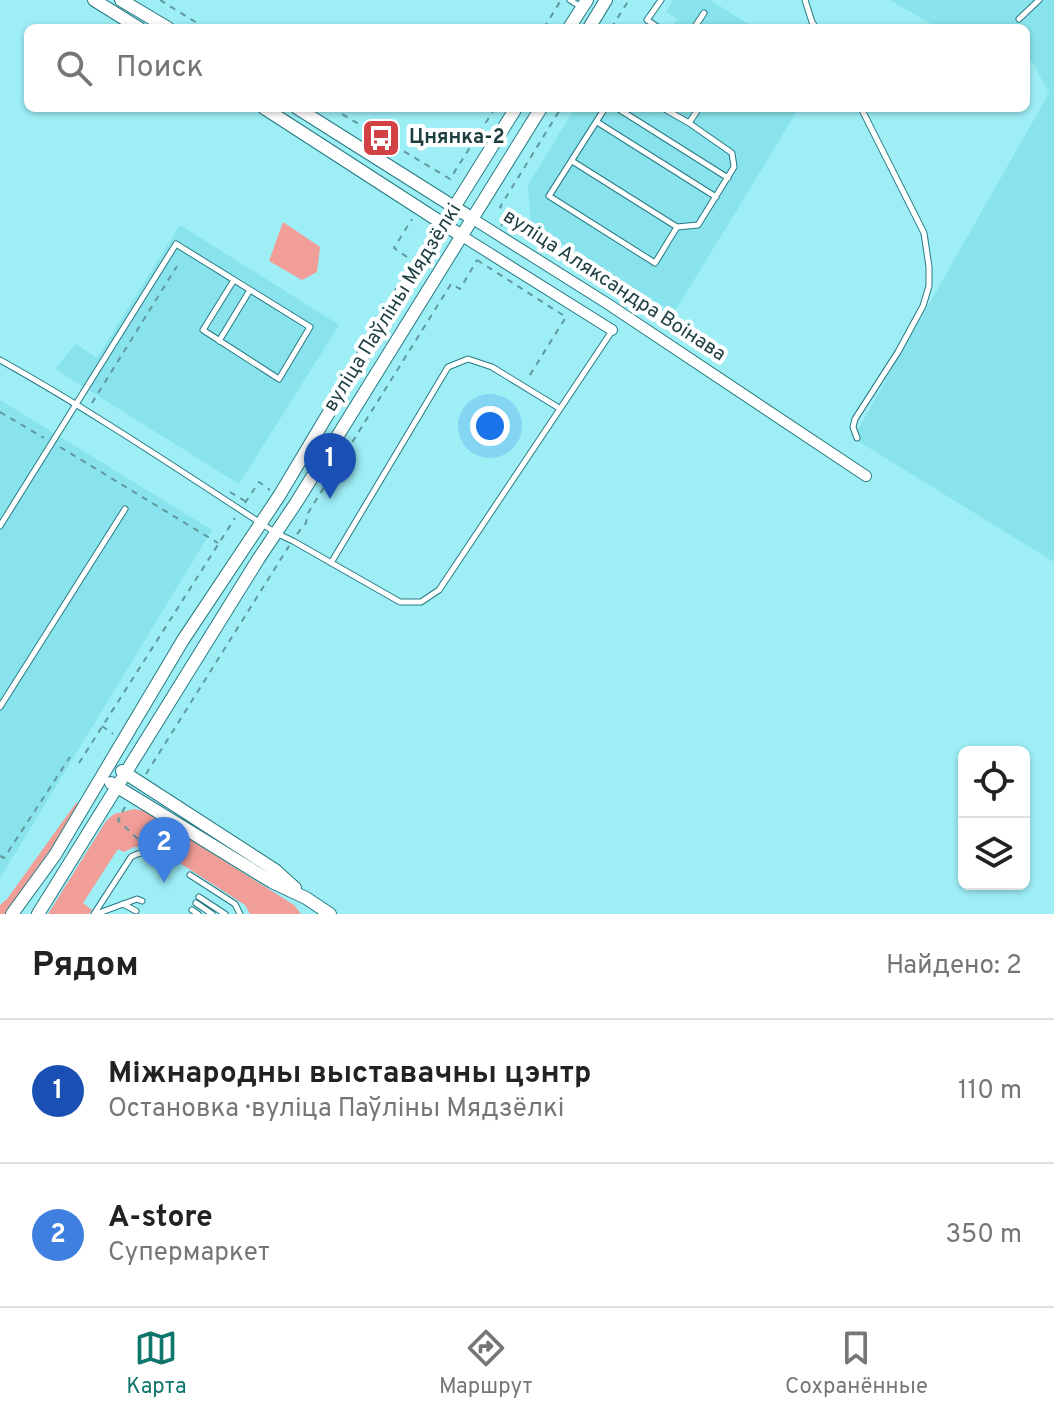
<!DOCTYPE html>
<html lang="ru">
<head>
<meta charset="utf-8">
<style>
	:root { --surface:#fff; --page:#f6f6f6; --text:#222; --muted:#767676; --line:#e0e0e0; --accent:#0f766e }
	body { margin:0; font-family:Overpass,sans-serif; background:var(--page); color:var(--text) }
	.controls { position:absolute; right:24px; bottom:24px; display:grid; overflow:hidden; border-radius:12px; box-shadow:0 2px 6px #0004 }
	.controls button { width:72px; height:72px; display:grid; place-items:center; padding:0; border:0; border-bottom:2px solid var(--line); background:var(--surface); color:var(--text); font:40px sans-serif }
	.you { position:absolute; left:490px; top:426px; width:28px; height:28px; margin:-20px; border:6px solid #fff; border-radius:50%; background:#1a73e8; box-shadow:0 0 0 12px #1a73e833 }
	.badge { display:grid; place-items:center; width:52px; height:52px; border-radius:50%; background:var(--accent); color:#fff; font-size:26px; font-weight:700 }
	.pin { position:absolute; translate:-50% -66px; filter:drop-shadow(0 2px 4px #0008) }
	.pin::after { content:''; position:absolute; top:42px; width:28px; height:24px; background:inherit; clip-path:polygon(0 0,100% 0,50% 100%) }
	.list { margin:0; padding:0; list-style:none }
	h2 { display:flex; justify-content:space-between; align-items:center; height:104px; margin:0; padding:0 32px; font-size:34px }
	h2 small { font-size:26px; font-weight:400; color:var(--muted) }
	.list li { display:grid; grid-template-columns:52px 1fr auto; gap:24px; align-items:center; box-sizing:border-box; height:144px; padding:0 32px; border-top:2px solid var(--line) }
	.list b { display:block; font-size:30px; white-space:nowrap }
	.list p { margin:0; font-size:26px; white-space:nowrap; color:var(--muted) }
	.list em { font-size:26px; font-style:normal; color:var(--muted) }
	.icon { flex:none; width:44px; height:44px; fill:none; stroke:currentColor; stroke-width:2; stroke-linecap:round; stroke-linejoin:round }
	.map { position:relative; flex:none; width:1054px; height:914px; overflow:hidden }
	.search { position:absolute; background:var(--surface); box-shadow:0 2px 6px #0004; left:24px; right:24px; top:24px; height:88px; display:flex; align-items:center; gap:20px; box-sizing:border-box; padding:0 28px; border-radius:12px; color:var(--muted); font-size:30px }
	.sheet { height:392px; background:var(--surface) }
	nav { display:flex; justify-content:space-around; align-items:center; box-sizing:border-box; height:112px; border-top:2px solid var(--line); background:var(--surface); font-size:22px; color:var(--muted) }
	nav a { display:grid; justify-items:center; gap:4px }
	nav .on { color:var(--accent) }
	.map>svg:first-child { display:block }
</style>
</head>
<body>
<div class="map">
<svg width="1054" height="914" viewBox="0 0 1054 914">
	<rect width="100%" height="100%" fill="#9eeef6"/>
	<path fill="#88e3ec" d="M673,0H710L755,28H672L677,19L666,12Z
		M890,0H1054V562L853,438L1049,93L1027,53L1029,48H1026V28H938Z
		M575,108H799L674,313L531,225L528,185Z
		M180,225L339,325L239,484L55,369L76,344L97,358Z
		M0,400L212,530L0,878Z"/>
	<path fill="#f29e98" d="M283,222L320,247L317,272L302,280L269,261Z
		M83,802L6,914H0V905L7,899L76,803Z
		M134,809L145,811L294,905L301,914H250L245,905L172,858L150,847H134L124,852L118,849L83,903L92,910L89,914H48L106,821L114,814Z"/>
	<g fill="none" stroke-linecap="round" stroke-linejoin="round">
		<defs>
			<path id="service" d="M570,0L581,7
				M805,0L812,22L816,28
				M1019,19L1039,0
				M659,28L647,20L661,0
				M694,28L704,13
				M605,108L549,196L655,263L677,227L698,225L734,167L732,153L689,123
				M617,108L728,178
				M663,108L689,123L699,108
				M597,122L716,197
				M572,161L677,227
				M219,341L250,290
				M0,360C95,413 185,474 276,533L293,541L400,602H421L439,590L612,331
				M857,438L853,427L855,419L898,352L923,306L929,286V267L924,233L861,108
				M0,526L176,244L310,327L279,379L203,330L234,280
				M331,563L448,367L468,359L492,367L559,408
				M0,707L125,509
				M190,875L235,904L240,914
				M199,897L225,914
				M196,903L212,914
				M123,904L136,911
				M192,910L198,914
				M94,914L131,857C147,848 156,854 171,863
				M96,914L137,899L142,901"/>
			<path id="minor" d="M473,219L608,304L866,476
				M462,236L612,330"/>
			<path id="tertiary" d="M94,0L139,28
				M121,0L168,28
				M569,28L587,0
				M589,28L606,0
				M264,108L462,236
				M297,108L473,219
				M122,771L275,870L295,888
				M111,783L272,882L306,898L330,914
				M12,914L55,855L183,640L279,496L392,307L516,108
				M38,914L259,558L296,503L541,108"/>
		</defs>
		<use href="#service" stroke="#267a82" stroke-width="7"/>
		<use href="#minor" stroke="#267a82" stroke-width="12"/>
		<use href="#tertiary" stroke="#267a82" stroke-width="14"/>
		<path stroke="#5f989d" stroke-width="2" stroke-dasharray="6 6" stroke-linecap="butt" d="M160,0L205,28
			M544,28L561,0
			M611,28L629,0
			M244,108L253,114
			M332,108L450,179L495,108
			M501,226L509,213L500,207L561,108
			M407,257L394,248L412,219
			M477,260L566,317L528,378
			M92,403L177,266
			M0,412L44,438
			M60,447L218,543
			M230,492L245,501
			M245,503L259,482L270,490
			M297,534L306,523L308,513L451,284L460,289L477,260
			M102,726L113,734
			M79,763L235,518
			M146,774L289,546
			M125,807L118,820L143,844
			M0,856L4,858L70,757"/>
		<use href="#service" stroke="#fff" stroke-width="5"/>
		<use href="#minor" stroke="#fff" stroke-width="10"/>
		<use href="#tertiary" stroke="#fff" stroke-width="12"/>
	</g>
	<defs>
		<symbol id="bus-square" viewBox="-11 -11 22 22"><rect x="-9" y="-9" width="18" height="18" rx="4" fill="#d24244" stroke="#fff"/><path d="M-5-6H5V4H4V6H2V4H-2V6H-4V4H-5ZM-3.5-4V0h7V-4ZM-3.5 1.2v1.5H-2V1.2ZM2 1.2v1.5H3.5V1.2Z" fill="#fff"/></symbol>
	</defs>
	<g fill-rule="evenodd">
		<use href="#bus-square" x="359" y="116" width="44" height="44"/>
	</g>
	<g text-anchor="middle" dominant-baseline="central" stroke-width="8" stroke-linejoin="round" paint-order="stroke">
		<g font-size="20" font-weight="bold" fill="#1d3e41" stroke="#fff" text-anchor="start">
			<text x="409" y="138">Цнянка-2</text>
		</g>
		<g font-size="20" fill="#1d3e41" stroke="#fff">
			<text transform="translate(614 286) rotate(33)">вуліца Аляксандра Воінава</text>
			<text transform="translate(393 308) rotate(-58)">вуліца Паўліны Мядзёлкі</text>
		</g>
	</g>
</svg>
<div class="controls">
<button><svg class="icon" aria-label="locate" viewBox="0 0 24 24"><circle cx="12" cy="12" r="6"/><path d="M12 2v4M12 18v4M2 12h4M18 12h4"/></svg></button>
<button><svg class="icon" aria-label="layers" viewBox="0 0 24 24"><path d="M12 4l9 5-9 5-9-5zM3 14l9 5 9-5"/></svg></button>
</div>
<div class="you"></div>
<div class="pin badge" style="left:330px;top:499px;background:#1a4fb4">1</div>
<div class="pin badge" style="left:164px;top:883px;background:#3f7fe0">2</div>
<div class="search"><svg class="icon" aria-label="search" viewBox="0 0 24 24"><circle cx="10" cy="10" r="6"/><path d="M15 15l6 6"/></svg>Поиск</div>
</div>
<section class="sheet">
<h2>Рядом<small>Найдено: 2</small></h2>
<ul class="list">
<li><span class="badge" style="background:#1a4fb4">1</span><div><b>Міжнародны выставачны цэнтр</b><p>Остановка · вуліца Паўліны Мядзёлкі</p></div><em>110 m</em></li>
<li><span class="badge" style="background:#3f7fe0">2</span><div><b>А-store</b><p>Супермаркет</p></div><em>350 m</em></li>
</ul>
</section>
<nav>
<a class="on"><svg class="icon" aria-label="map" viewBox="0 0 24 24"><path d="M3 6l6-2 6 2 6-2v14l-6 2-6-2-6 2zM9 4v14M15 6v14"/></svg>Карта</a>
<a><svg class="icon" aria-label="directions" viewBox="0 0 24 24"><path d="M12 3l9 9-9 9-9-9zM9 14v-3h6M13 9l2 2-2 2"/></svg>Маршрут</a>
<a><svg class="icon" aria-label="saved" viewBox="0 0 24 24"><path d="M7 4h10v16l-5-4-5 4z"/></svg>Сохранённые</a>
</nav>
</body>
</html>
